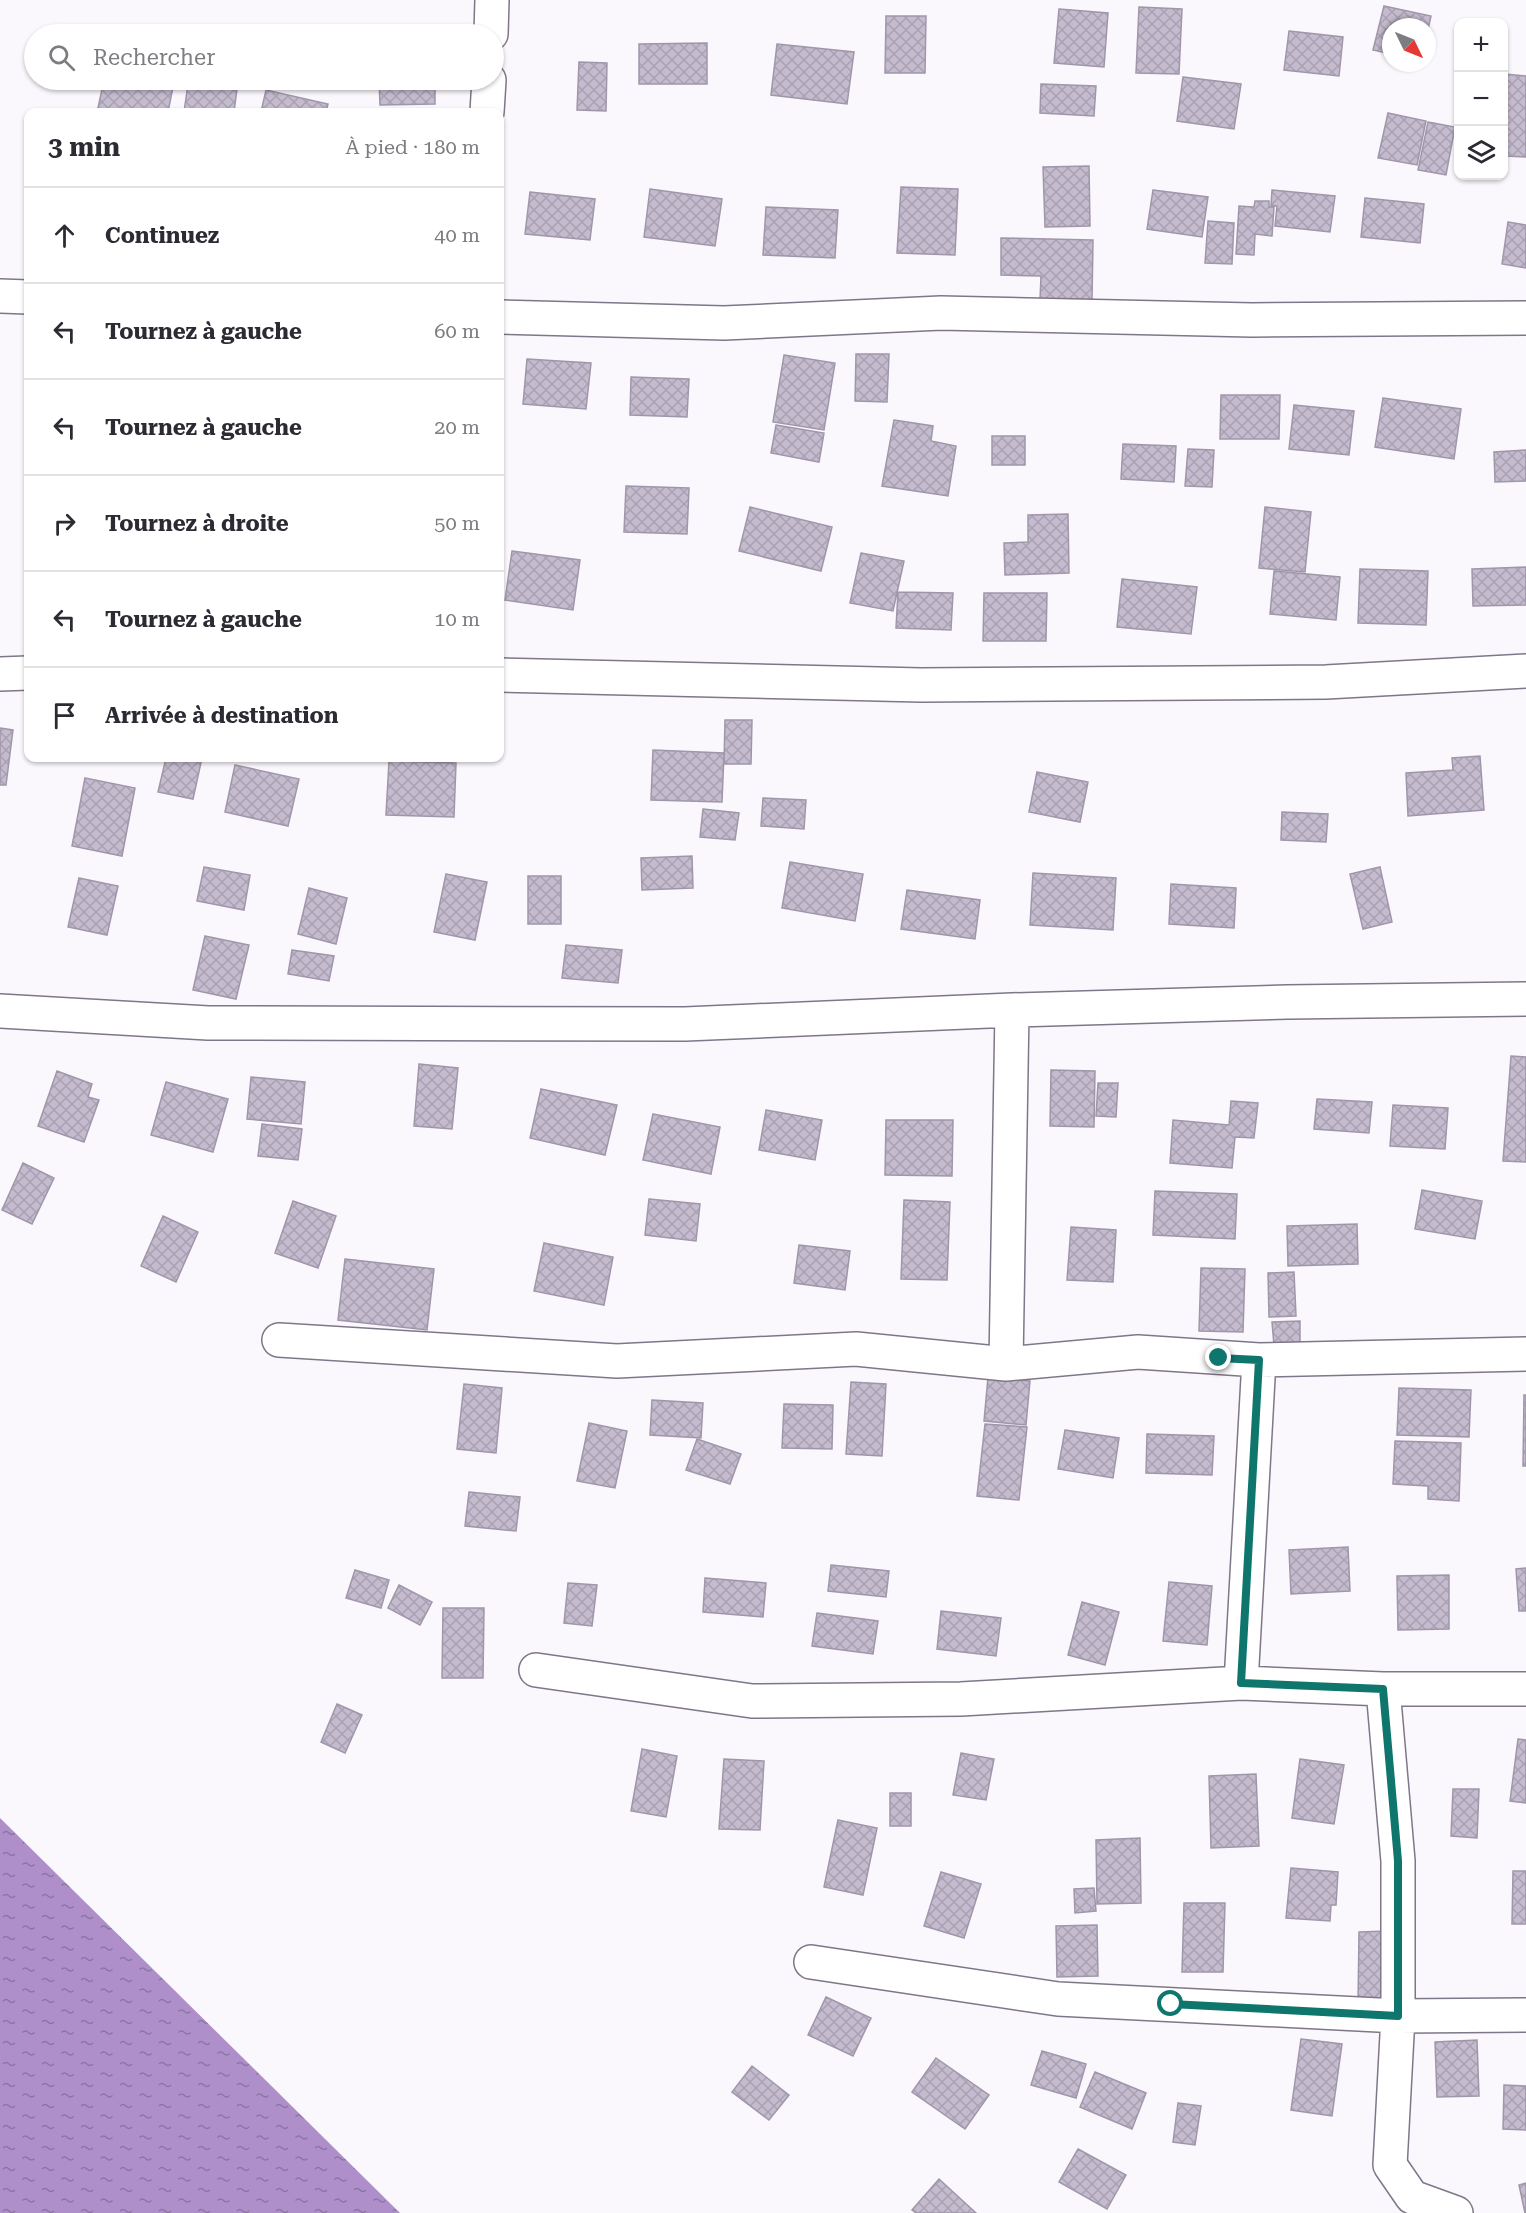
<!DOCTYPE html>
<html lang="fr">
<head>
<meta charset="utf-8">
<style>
	:root { --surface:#fff; --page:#f7f7f7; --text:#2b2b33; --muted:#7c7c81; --line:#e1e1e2 }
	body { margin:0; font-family:"Roboto Serif",serif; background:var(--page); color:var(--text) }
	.controls { position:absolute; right:18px; top:18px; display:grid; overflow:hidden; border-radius:12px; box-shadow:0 2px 4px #0004 }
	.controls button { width:54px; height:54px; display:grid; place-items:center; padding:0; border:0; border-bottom:2px solid var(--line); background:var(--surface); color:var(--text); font:30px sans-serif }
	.compass { position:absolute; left:1382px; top:18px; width:54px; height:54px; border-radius:50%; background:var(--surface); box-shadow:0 2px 4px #0004; rotate:133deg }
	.stop { position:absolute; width:18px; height:18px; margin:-14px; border:4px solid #0f766e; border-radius:50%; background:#fff }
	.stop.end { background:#0f766e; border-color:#fff; box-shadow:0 2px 6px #0008 }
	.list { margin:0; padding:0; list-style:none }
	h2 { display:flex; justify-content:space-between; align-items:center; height:78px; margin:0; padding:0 24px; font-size:26px }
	h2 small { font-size:20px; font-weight:400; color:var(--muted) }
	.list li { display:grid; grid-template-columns:39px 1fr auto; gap:18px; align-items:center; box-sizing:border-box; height:96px; padding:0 24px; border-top:2px solid var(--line) }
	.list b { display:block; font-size:22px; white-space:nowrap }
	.list em { font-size:20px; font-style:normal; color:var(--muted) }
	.icon { flex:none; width:33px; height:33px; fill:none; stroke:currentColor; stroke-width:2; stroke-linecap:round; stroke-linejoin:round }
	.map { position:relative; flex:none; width:1526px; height:2213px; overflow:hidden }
	.search { position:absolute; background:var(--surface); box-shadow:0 2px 4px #0004; left:24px; top:24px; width:480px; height:66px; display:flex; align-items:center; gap:15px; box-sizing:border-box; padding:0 21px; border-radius:33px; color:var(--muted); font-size:22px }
	.panel { position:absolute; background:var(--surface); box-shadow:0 2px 4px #0004; left:24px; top:108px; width:480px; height:654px; border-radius:12px }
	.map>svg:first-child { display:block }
</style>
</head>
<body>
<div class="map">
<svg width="1526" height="2213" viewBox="0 0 1526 2213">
	<defs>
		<pattern id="water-ripples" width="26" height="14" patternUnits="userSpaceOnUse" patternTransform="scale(1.5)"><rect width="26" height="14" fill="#ae8fca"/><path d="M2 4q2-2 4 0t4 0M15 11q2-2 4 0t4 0" fill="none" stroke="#8d74a4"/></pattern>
		<pattern id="building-cross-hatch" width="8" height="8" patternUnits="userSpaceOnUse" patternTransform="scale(1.5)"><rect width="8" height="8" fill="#c5bbcf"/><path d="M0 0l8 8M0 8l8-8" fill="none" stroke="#a9a0b1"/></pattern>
	</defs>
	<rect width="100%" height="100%" fill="#faf8fd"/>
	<path fill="url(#water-ripples)" d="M0,1818L400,2213H0Z"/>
	<path fill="url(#building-cross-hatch)" stroke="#a096aa" stroke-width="1.5" d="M1384,6L1431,16L1427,34V27H1391V54L1373,50Z
		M1139,7L1182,9L1179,74L1136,73Z
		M1059,9L1108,13L1104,67L1054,63Z
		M886,16H926L925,73H885Z
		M1289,31L1343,37L1339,76L1284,70Z
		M707,43V84H639V44Z
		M777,44L854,52L847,104L771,95Z
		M579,62L607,63L606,111L577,110Z
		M1504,74L1526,76V157L1504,156Z
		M1183,77L1241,84L1234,129L1177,121Z
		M104,80H160L174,82L168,112H122L98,108Z
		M379,80H435V104L380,105Z
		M188,84L237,89L234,112H184Z
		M1041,84L1096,86L1094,116L1040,113Z
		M266,90L328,104L326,112H261Z
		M1388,113L1426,121L1417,165L1378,158Z
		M1428,122L1455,127L1446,175L1418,170Z
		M1089,166L1090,226L1045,227L1043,167Z
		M901,187L958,189L955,255L897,253Z
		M650,189L722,199L715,246L644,237Z
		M1153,190L1208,197L1202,237L1147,229Z
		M1272,190L1335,196L1330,232L1275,226L1277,206H1271Z
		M530,192L595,199L590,240L525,234Z
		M1365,198L1424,204L1420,243L1361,237Z
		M1255,201H1269V207H1274L1272,236L1255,234L1254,255L1236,254L1239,206L1254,207Z
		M766,207L838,210L835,258L763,255Z
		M1208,221L1234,223L1232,264L1205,263Z
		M1508,222L1526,225V268L1502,264Z
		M1001,238L1093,240L1092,301L1040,300L1041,276L1001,275Z
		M856,354H889L887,402L855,401Z
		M784,355L835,363L824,430L773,422Z
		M527,359L591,363L586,409L523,404Z
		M631,377L689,379L687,417L630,415Z
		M1221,395H1280L1279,439H1220Z
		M1383,398L1461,409L1454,459L1375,447Z
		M1294,405L1354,411L1349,455L1289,449Z
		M894,420L933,426L931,441L956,446L948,496L882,486Z
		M776,425L824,433L819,462L771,453Z
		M992,436H1025V465H992Z
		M1123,444L1176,446L1174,482L1121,479Z
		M1188,449L1214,450L1212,487L1185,486Z
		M1526,450V481L1495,482L1494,452Z
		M626,486L689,488L687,534L624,532Z
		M750,507L832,527L821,571L739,551Z
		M1265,507L1311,512L1305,572L1259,568Z
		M1068,514L1069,573L1005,575L1004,543L1028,542V515Z
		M512,551L580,560L573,610L505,600Z
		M861,553L904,561L893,611L850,603Z
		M1526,567V605L1473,606L1472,569Z
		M1360,569L1428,571L1426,625L1358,623Z
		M1274,571L1340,577L1336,620L1270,614Z
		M1122,579L1197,587L1191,634L1117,627Z
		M898,592L953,593L951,630L896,628Z
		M984,593H1047L1046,641H983Z
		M725,720H752L751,764H724Z
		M0,728L13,730L6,785H0Z
		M653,750L724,753L722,802L651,800Z
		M1480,756L1484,810L1408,816L1406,773L1453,770L1452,758Z
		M166,758H202L193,799L158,792Z
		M389,761L456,763L454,817L386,815Z
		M235,765L299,779L288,826L225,812Z
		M1037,772L1088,782L1080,822L1029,812Z
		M85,778L135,788L122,856L72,846Z
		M763,798L806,800L804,829L761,826Z
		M703,809L739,813L735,840L700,837Z
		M1282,812L1328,814L1326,842L1281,840Z
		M692,856L693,888L642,890L641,858Z
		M790,862L863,874L855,921L782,908Z
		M204,867L250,875L244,910L197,901Z
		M1380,867L1392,922L1363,929L1350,874Z
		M1033,873L1116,878L1113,930L1030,925Z
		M446,874L487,882L475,940L434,932Z
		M528,876H561V924H528Z
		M79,878L118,886L107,935L68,927Z
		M1171,884L1236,888L1234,928L1169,924Z
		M309,888L347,898L336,944L298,934Z
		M907,890L980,900L975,939L901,929Z
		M205,936L249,945L236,999L193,990Z
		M566,945L622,950L618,983L562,978Z
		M292,950L334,956L329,981L288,974Z
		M1511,1056L1526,1057V1162L1503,1161Z
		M419,1064L458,1068L452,1129L414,1126Z
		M1051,1070L1095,1071L1094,1127L1050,1126Z
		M57,1071L92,1084L88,1097L99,1100L84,1142L38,1126Z
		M251,1077L305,1082L301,1124L247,1119Z
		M166,1082L228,1099L213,1152L151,1135Z
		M1098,1083H1118L1116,1117L1096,1116Z
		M541,1089L617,1105L605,1155L530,1138Z
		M1317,1099L1372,1102L1369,1133L1314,1129Z
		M1231,1101L1258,1103L1254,1138L1235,1137L1232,1168L1170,1163L1173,1120L1229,1125Z
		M1393,1105L1448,1108L1445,1149L1390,1146Z
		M766,1110L822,1120L815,1160L759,1150Z
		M653,1114L720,1127L711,1174L643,1160Z
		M886,1120H953L952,1176L885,1175Z
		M262,1124L302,1129L298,1160L258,1156Z
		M23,1163L54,1178L32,1224L2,1210Z
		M1422,1190L1482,1201L1475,1239L1415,1229Z
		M1155,1191L1237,1194L1235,1239L1153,1235Z
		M649,1199L700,1204L696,1241L645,1235Z
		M904,1200L950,1202L947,1280L901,1279Z
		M293,1201L336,1216L318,1268L275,1253Z
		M163,1216L198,1232L176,1282L141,1266Z
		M1357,1224L1358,1264L1288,1266L1287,1226Z
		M1071,1227L1116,1230L1113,1282L1067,1280Z
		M544,1243L613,1257L604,1305L534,1291Z
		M799,1245L850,1251L845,1290L794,1283Z
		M345,1259L434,1269L427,1330L338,1320Z
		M1201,1268L1245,1269L1243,1332L1199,1331Z
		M1294,1272L1296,1316L1269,1317L1268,1273Z
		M1300,1321V1345L1274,1346L1272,1322Z
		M988,1377L1030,1381L1026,1425L984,1421Z
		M851,1382L886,1384L882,1456L846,1454Z
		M464,1384L502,1388L496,1453L457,1449Z
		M1399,1388L1471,1390L1469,1437L1397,1435Z
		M1524,1395H1526V1466H1523Z
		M652,1400L703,1403L701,1438L650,1435Z
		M784,1404L833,1405L832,1449L782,1448Z
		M589,1423L627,1431L615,1488L577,1481Z
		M985,1424L1027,1427L1019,1500L977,1496Z
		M1065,1430L1119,1438L1113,1478L1058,1469Z
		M1147,1434L1214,1436L1212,1475L1146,1473Z
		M697,1439L741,1454L730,1484L686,1470Z
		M1395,1441L1461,1443L1459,1501L1428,1499V1486L1393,1484Z
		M469,1492L520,1497L516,1531L465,1526Z
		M1348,1547L1350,1591L1291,1594L1289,1550Z
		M831,1565L889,1571L886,1597L828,1591Z
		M1526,1568V1611H1519L1516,1569Z
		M355,1570L389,1580L381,1608L346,1598Z
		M1449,1575V1629L1398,1630L1397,1576Z
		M705,1578L766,1583L763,1617L703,1612Z
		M1169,1582L1212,1586L1207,1645L1163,1641Z
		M568,1583L597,1585L592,1626L564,1623Z
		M399,1585L432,1602L420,1625L388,1608Z
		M1082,1602L1119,1612L1105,1665L1068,1655Z
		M443,1608H484L483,1678H442Z
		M941,1611L1001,1618L996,1656L937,1649Z
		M817,1613L878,1621L873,1654L812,1646Z
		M337,1704L362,1715L345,1753L321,1742Z
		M1518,1739L1526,1740V1803L1510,1801Z
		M642,1749L677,1756L666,1817L631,1811Z
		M961,1753L994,1759L986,1800L953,1795Z
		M724,1759L764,1761L760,1830L719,1829Z
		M1300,1759L1344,1765L1334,1824L1292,1818Z
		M1256,1774L1259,1846L1211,1848L1209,1776Z
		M1453,1789H1479L1477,1838L1451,1836Z
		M890,1793H911V1826H890Z
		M838,1820L877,1828L863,1895L824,1887Z
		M1140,1838L1141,1903L1097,1904L1096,1840Z
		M1291,1868L1338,1872L1336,1905H1331L1330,1921L1286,1918Z
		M1513,1871H1526V1924H1512Z
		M941,1872L981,1884L964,1938L924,1926Z
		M1094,1888L1096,1911L1075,1913L1074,1889Z
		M1184,1903H1225L1223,1972H1182Z
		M1097,1925L1098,1976L1057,1977L1056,1926Z
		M1388,1931V2005L1358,2004L1359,1932Z
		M826,1997L871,2018L853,2056L808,2035Z
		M1301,2039L1342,2044L1332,2116L1291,2110Z
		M1477,2040L1479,2096L1437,2097L1435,2042Z
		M1042,2051L1086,2064L1076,2098L1031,2085Z
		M936,2058L989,2095L965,2129L912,2092Z
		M752,2066L789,2095L769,2120L732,2092Z
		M1095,2072L1146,2093L1132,2129L1080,2107Z
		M1504,2085L1526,2086V2130L1503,2129Z
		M1178,2103L1201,2106L1195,2145L1173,2142Z
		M1078,2149L1126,2175L1107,2209L1059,2182Z
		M939,2179L976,2213H916L912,2210Z
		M1526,2183V2213H1525L1519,2185Z"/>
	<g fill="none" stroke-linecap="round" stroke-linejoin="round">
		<defs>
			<path id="minor" d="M491,34L492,0
				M487,112L489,80
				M0,296L28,297
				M500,317L724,323L941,313L1252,320L1526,318
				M0,674L28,673
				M500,675L921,685L1326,682L1526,671
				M0,1011L208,1023L685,1024L1012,1010L1287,1002L1526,999
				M279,1340L617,1361L856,1349L1006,1364L1138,1352L1259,1360L1526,1354
				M1006,1364L1012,1010
				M536,1670L752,1701L961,1699L1241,1683L1383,1689H1526
				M1241,1683L1259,1360
				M1383,1689L1398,1861V2016L1390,2165L1412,2197L1456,2213
				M811,1962L1058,1999L1398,2016L1526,2015"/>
		</defs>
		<use href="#minor" stroke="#7f7688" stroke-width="36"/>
		<use href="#minor" stroke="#fff" stroke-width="33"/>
	</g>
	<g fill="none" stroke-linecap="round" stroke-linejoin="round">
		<path stroke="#0f766e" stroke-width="8" d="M1171,2004L1398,2016V1861L1383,1689L1241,1683L1259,1360L1219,1358"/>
	</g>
</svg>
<div class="controls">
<button>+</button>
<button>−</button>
<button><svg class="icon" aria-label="layers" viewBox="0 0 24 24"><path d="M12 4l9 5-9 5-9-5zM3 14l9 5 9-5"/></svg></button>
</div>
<svg class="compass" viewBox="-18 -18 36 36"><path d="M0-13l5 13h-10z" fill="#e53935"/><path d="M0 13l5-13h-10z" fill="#7c7c81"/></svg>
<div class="stop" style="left:1171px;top:2004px"></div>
<div class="stop end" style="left:1219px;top:1358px"></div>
<div class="search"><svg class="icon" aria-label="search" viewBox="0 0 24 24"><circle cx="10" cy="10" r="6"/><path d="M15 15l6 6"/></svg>Rechercher</div>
<section class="panel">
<h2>3 min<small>À pied · 180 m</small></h2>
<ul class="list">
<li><svg class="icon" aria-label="ahead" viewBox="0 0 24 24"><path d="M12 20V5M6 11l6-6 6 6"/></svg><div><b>Continuez</b></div><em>40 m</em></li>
<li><svg class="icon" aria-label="left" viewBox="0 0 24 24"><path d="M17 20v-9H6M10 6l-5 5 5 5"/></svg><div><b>Tournez à gauche</b></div><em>60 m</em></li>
<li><svg class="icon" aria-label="left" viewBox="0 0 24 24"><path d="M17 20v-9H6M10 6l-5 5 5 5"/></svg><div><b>Tournez à gauche</b></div><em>20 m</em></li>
<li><svg class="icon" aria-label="right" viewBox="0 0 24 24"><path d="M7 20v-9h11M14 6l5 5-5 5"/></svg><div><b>Tournez à droite</b></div><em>50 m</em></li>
<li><svg class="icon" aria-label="left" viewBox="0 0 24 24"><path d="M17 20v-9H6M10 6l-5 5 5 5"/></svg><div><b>Tournez à gauche</b></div><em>10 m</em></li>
<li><svg class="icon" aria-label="arrive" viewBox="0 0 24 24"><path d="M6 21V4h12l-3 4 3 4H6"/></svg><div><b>Arrivée à destination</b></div></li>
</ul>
</section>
</div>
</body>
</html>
